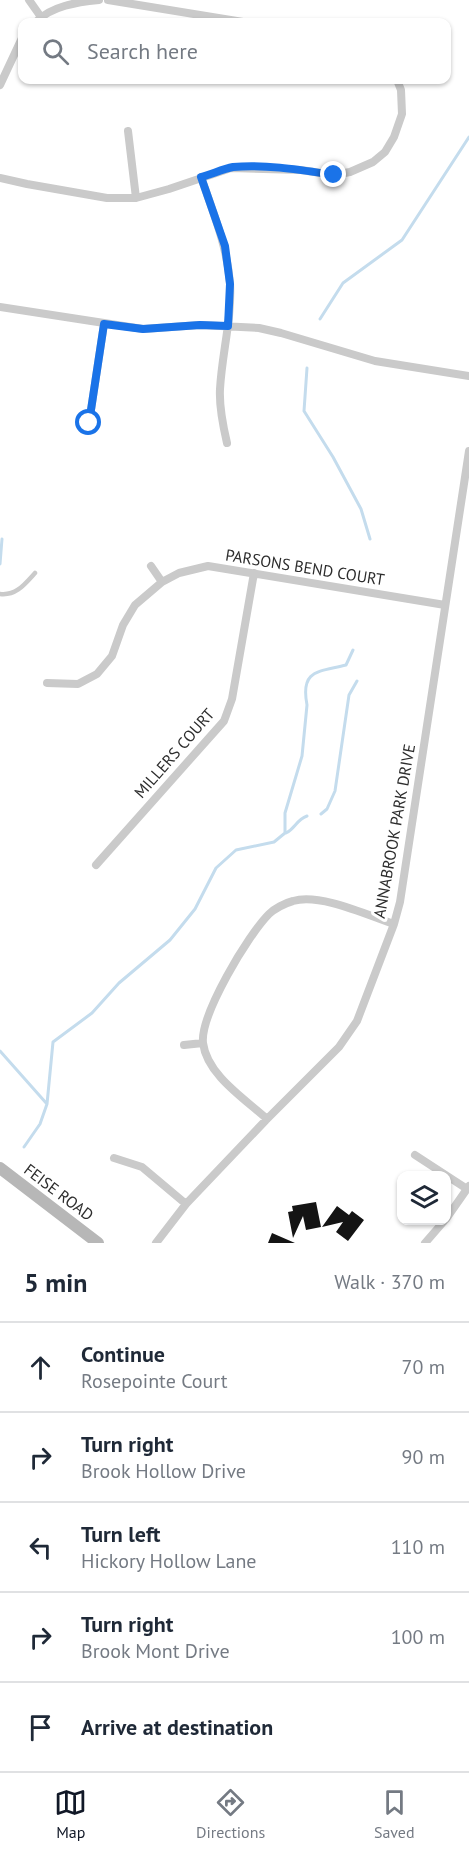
<!DOCTYPE html>
<html lang="en">
<head>
<meta charset="utf-8">
<style>
	:root { --surface:#fff; --page:#f6f6f7; --text:#1f2937; --muted:#747a83; --line:#e0e1e3; --accent:#111827 }
	body { margin:0; font-family:"PT Sans",sans-serif; background:var(--page); color:var(--text) }
	.controls { position:absolute; right:18px; bottom:18px; display:grid; overflow:hidden; border-radius:12px; box-shadow:0 2px 4px #0004 }
	.controls button { width:54px; height:54px; display:grid; place-items:center; padding:0; border:0; border-bottom:2px solid var(--line); background:var(--surface); color:var(--text); font:30px sans-serif }
	.stop { position:absolute; width:18px; height:18px; margin:-14px; border:4px solid #1a73e8; border-radius:50%; background:#fff }
	.stop.end { background:#1a73e8; border-color:#fff; box-shadow:0 2px 6px #0008 }
	.list { margin:0; padding:0; list-style:none }
	h2 { display:flex; justify-content:space-between; align-items:center; height:78px; margin:0; padding:0 24px; font-size:26px }
	h2 small { font-size:20px; font-weight:400; color:var(--muted) }
	.list li { display:grid; grid-template-columns:39px 1fr auto; gap:18px; align-items:center; box-sizing:border-box; height:90px; padding:0 24px; border-top:2px solid var(--line) }
	.list b { display:block; font-size:22px; white-space:nowrap }
	.list p { margin:0; font-size:20px; white-space:nowrap; color:var(--muted) }
	.list em { font-size:20px; font-style:normal; color:var(--muted) }
	.icon { flex:none; width:33px; height:33px; fill:none; stroke:currentColor; stroke-width:2; stroke-linecap:round; stroke-linejoin:round }
	.map { position:relative; flex:none; width:469px; height:1243px; overflow:hidden }
	.search { position:absolute; background:var(--surface); box-shadow:0 2px 4px #0004; left:18px; right:18px; top:18px; height:66px; display:flex; align-items:center; gap:15px; box-sizing:border-box; padding:0 21px; border-radius:12px; color:var(--muted); font-size:22px }
	.sheet { height:528px; background:var(--surface) }
	nav { display:flex; justify-content:space-around; align-items:center; box-sizing:border-box; height:84px; border-top:2px solid var(--line); background:var(--surface); font-size:16px; color:var(--muted) }
	nav a { display:grid; justify-items:center; gap:3px }
	nav .on { color:var(--accent) }
	.map>svg:first-child { display:block }
</style>
</head>
<body>
<div class="map">
<svg width="469" height="1243" viewBox="0 0 469 1243">
	<rect width="100%" height="100%" fill="#fff"/>
	<g fill="none" stroke-linecap="round" stroke-linejoin="round">
		<path stroke="#c4dced" stroke-width="3" d="M320,319L343,283L402,240L469,137
			M307,368L304,411L333,457L361,509L370,539
			M0,564L2,539
			M321,814L327,809L335,791L349,695L357,681
			M286,833C296,828 296,820 307,816
			M0,1051L47,1104
			M24,1147L40,1124L47,1104L53,1042L92,1013L119,983L170,940L195,909L216,868L236,850L274,842L285,833V813L302,756L307,705C300,669 319,672 346,665L353,650"/>
	</g>
	<path fill="#141414" d="M316,1202L321,1227L306,1230L303,1216L293,1238L288,1212L293,1211L292,1206Z
		M337,1206L349,1215L352,1211L364,1220L348,1241L336,1232L343,1222L322,1227Z
		M272,1233L295,1243H268Z"/>
	<g fill="none" stroke-linecap="round" stroke-linejoin="round">
		<path stroke="#cacaca" stroke-width="4.5" d="M0,594C16,596 25,584 35,573"/>
		<path stroke="#cacaca" stroke-width="8" d="M29,0L41,17
			M108,0L243,22
			M36,22C51,6 78,2 99,0
			M0,85L22,38
			M128,131L136,198
			M201,177C213,212 227,246 230,283C232,319 222,353 220,389C219,407 223,426 227,443
			M0,178L27,184L107,198H136L169,189L231,168L301,170L334,175L350,172L373,162L385,152L394,137L402,114L401,90L397,80
			M0,307L143,329L200,325L259,328L281,333L375,361L469,376
			M89,423L104,324
			M151,566L162,582
			M47,683L78,684L97,674L112,656L123,625L135,605L162,582L179,573L208,566L445,605
			M96,865L224,721L232,699L254,573
			M184,1045L203,1043
			M267,1119C245,1099 207,1075 203,1043C200,1015 248,935 269,914C274,909 285,903 293,901C320,893 367,915 394,924
			M415,1155L467,1189
			M114,1158L142,1167L186,1204
			M446,1219L469,1186
			M156,1243L186,1204L267,1119L339,1047L357,1021L394,924L400,902L469,451
			M425,1243L445,1220"/>
		<path stroke="#b7b7b7" stroke-width="12" d="M0,1168L98,1243"/>
	</g>
	<g fill="none" stroke-linecap="round" stroke-linejoin="round">
		<path stroke="#1a73e8" stroke-width="8" d="M89,423L104,324L143,329L200,325L228,326L230,284L225,246L201,177C212,174 223,169 233,167C266,164 301,170 334,175"/>
	</g>
	<g text-anchor="middle" dominant-baseline="central" stroke-width="6" stroke-linejoin="round" paint-order="stroke">
		<g font-size="16" fill="#2d2d2d" stroke="#fff">
			<text transform="translate(305 567) rotate(9)">PARSONS BEND COURT</text>
			<text transform="translate(174 753) rotate(-49)">MILLERS COURT</text>
			<text transform="translate(394 831) rotate(-80)">ANNABROOK PARK DRIVE</text>
			<text transform="translate(59 1192) rotate(37)">FEISE ROAD</text>
		</g>
	</g>
</svg>
<div class="controls">
<button><svg class="icon" aria-label="layers" viewBox="0 0 24 24"><path d="M12 4l9 5-9 5-9-5zM3 14l9 5 9-5"/></svg></button>
</div>
<div class="stop" style="left:89px;top:423px"></div>
<div class="stop end" style="left:334px;top:175px"></div>
<div class="search"><svg class="icon" aria-label="search" viewBox="0 0 24 24"><circle cx="10" cy="10" r="6"/><path d="M15 15l6 6"/></svg>Search here</div>
</div>
<section class="sheet">
<h2>5 min<small>Walk · 370 m</small></h2>
<ul class="list">
<li><svg class="icon" aria-label="ahead" viewBox="0 0 24 24"><path d="M12 20V5M6 11l6-6 6 6"/></svg><div><b>Continue</b><p>Rosepointe Court</p></div><em>70 m</em></li>
<li><svg class="icon" aria-label="right" viewBox="0 0 24 24"><path d="M7 20v-9h11M14 6l5 5-5 5"/></svg><div><b>Turn right</b><p>Brook Hollow Drive</p></div><em>90 m</em></li>
<li><svg class="icon" aria-label="left" viewBox="0 0 24 24"><path d="M17 20v-9H6M10 6l-5 5 5 5"/></svg><div><b>Turn left</b><p>Hickory Hollow Lane</p></div><em>110 m</em></li>
<li><svg class="icon" aria-label="right" viewBox="0 0 24 24"><path d="M7 20v-9h11M14 6l5 5-5 5"/></svg><div><b>Turn right</b><p>Brook Mont Drive</p></div><em>100 m</em></li>
<li><svg class="icon" aria-label="arrive" viewBox="0 0 24 24"><path d="M6 21V4h12l-3 4 3 4H6"/></svg><div><b>Arrive at destination</b></div></li>
</ul>
</section>
<nav>
<a class="on"><svg class="icon" aria-label="map" viewBox="0 0 24 24"><path d="M3 6l6-2 6 2 6-2v14l-6 2-6-2-6 2zM9 4v14M15 6v14"/></svg>Map</a>
<a><svg class="icon" aria-label="directions" viewBox="0 0 24 24"><path d="M12 3l9 9-9 9-9-9zM9 14v-3h6M13 9l2 2-2 2"/></svg>Directions</a>
<a><svg class="icon" aria-label="saved" viewBox="0 0 24 24"><path d="M7 4h10v16l-5-4-5 4z"/></svg>Saved</a>
</nav>
</body>
</html>
